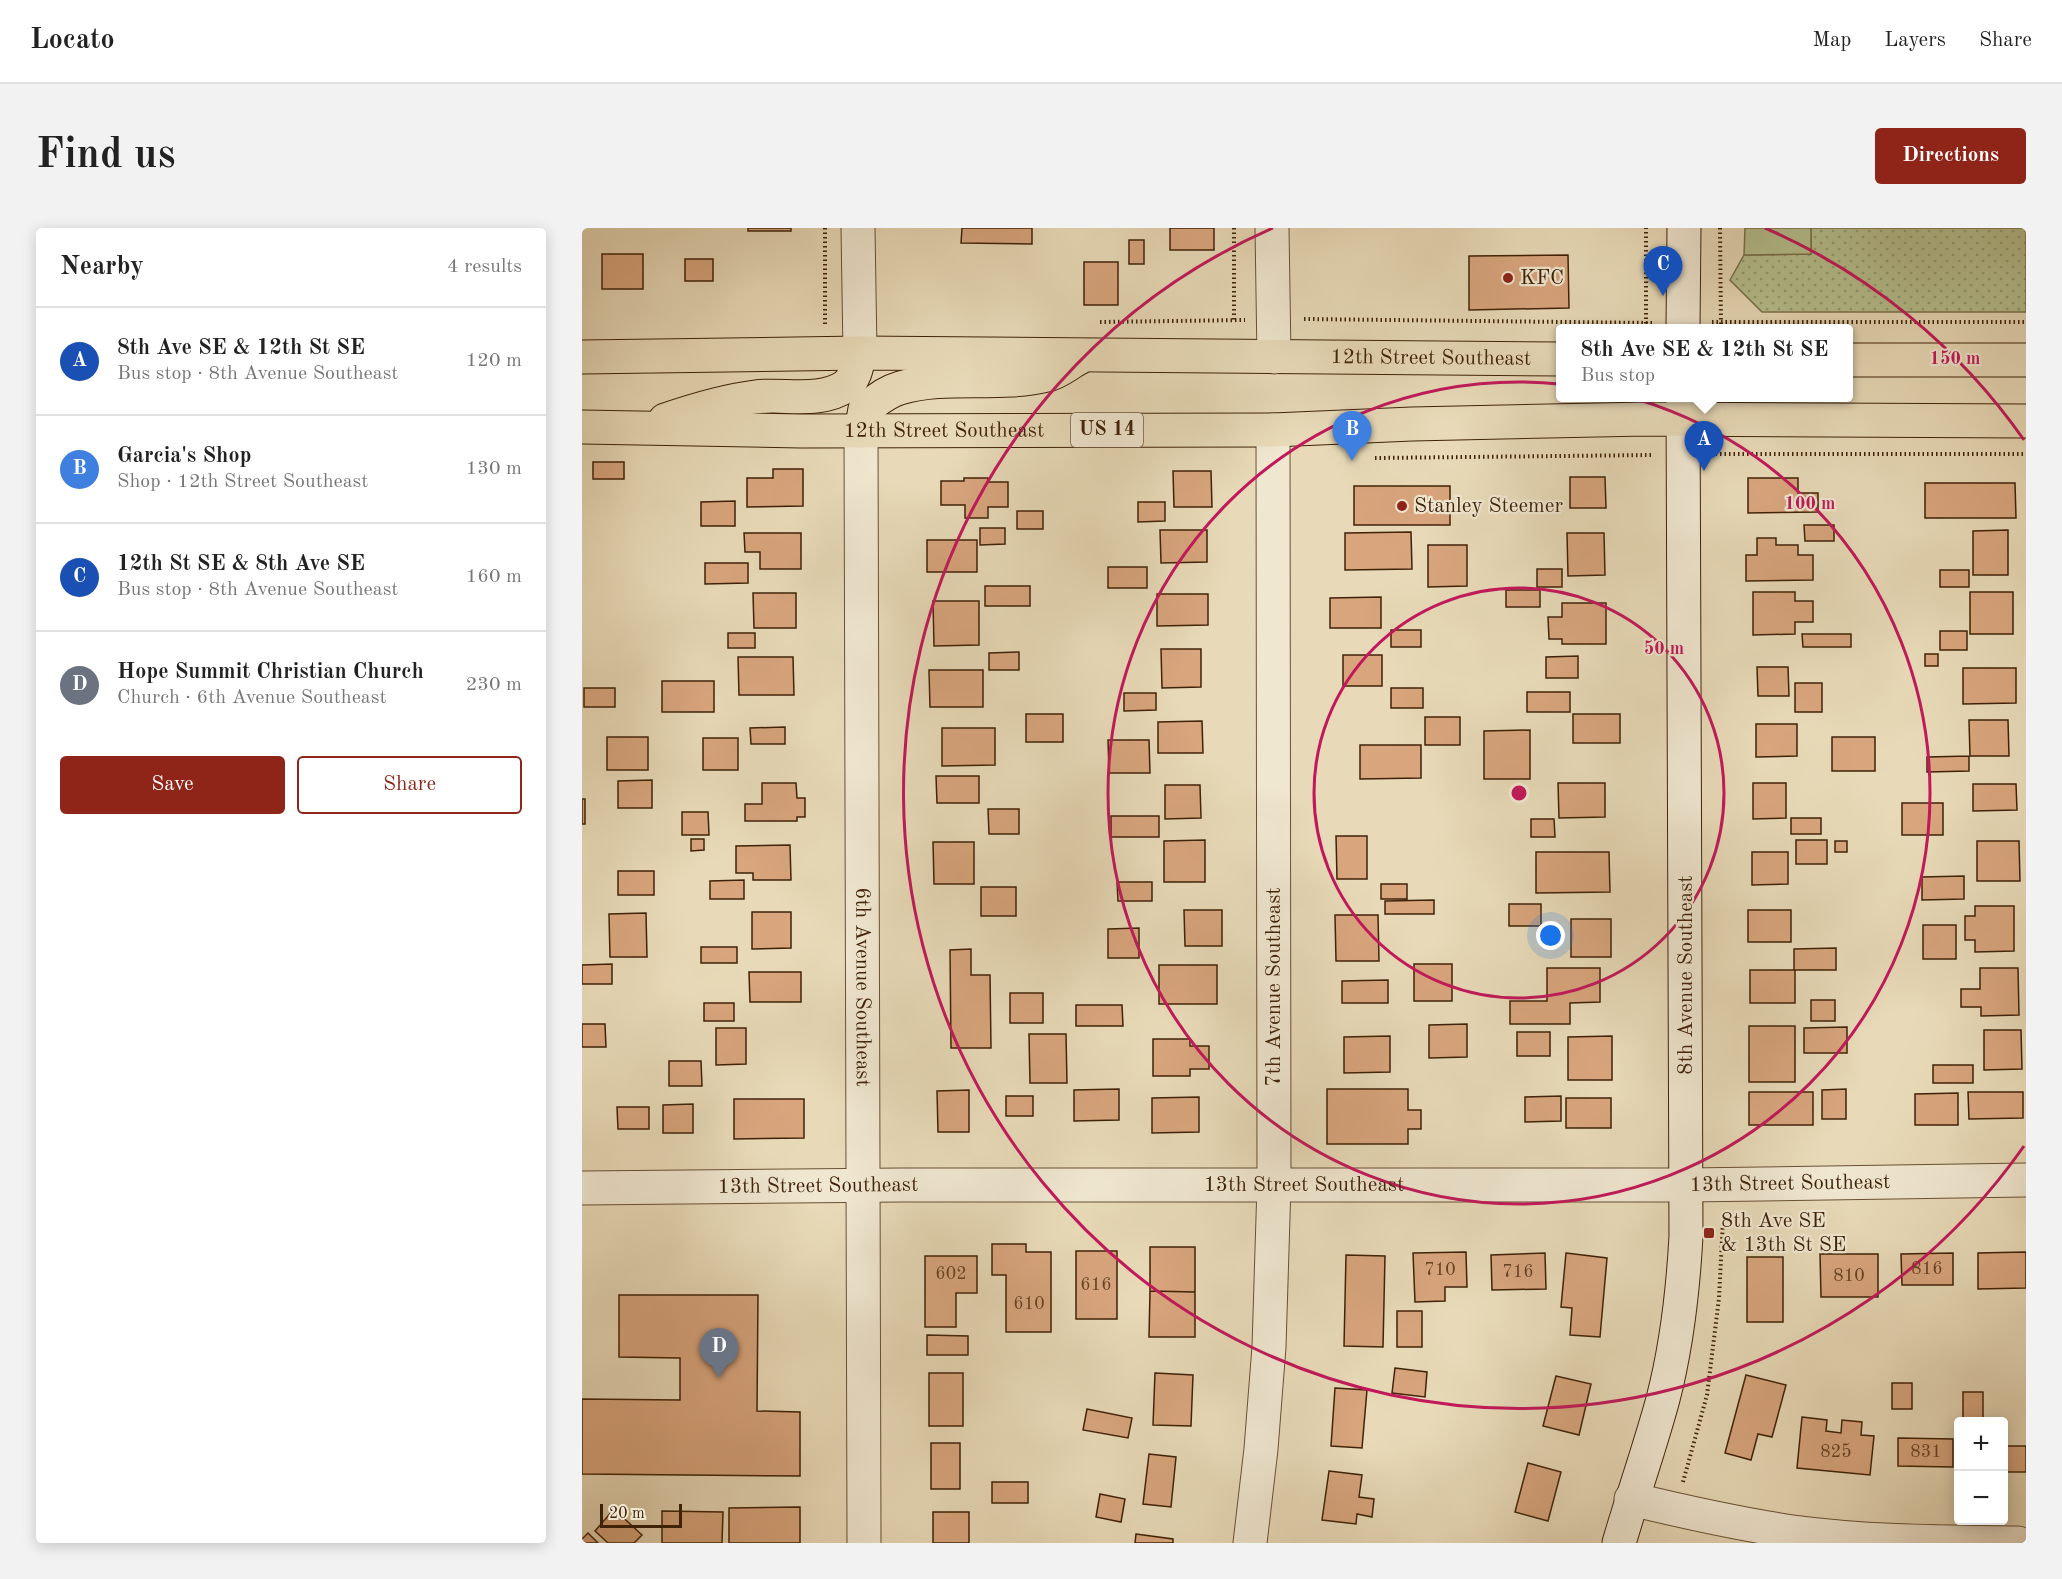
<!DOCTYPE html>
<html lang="en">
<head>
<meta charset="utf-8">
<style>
	:root { --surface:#fff; --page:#f2f2f2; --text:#222; --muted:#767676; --line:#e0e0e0; --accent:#8f2418 }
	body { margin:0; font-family:"Old Standard TT",serif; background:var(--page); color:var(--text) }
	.controls { position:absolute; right:18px; bottom:18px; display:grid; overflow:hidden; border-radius:6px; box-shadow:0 3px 15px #0003 }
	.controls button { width:54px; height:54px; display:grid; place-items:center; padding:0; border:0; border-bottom:2px solid var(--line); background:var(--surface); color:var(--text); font:30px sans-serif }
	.scale { position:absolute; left:18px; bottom:15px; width:82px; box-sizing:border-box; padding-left:6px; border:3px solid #3f2208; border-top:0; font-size:16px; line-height:21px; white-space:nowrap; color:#3f2208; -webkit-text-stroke:4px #f0e7d1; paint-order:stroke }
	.you { position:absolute; left:969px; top:708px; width:21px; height:21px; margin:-15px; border:4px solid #fff; border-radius:50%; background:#1a73e8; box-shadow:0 0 0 9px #1a73e833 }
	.badge { display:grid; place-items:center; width:39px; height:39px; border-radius:50%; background:var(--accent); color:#fff; font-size:20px; font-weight:700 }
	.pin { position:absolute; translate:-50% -50px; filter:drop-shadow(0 2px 3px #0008) }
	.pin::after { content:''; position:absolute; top:32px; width:21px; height:18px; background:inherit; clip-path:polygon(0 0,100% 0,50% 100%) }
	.popup { position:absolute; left:974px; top:96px; width:297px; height:78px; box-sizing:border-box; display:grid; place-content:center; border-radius:6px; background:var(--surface); filter:drop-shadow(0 2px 4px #0005); font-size:20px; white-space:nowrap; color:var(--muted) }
	.popup b { font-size:22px; color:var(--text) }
	.popup::after { content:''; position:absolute; left:50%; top:100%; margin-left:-12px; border:12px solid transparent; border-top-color:var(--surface) }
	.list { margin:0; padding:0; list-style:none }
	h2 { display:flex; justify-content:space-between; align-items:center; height:78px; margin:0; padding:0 24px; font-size:26px }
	h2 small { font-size:20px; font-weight:400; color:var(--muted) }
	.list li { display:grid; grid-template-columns:39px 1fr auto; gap:18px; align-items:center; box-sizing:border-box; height:108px; padding:0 24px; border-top:2px solid var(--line) }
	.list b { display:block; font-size:22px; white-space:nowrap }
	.list p { margin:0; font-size:20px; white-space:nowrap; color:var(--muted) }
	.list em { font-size:20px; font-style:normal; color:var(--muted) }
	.actions { display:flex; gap:12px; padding:18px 24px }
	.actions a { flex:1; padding:14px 0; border:2px solid var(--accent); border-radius:6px; text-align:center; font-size:21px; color:var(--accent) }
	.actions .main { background:var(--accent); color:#fff }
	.map { position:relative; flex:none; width:1444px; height:1315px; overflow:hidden; border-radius:6px }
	header { display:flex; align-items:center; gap:36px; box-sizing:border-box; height:84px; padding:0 30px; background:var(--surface); border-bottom:2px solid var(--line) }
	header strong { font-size:28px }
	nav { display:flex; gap:33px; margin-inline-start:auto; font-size:21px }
	.intro { display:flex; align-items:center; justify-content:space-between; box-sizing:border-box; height:144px; padding:0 36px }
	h1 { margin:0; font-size:42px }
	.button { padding:15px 27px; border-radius:6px; background:var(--accent); color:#fff; font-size:21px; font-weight:700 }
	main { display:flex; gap:36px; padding:0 36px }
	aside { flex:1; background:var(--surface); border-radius:6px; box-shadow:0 3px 15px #0003 }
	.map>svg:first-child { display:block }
</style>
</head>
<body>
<header>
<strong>Locato</strong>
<nav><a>Map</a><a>Layers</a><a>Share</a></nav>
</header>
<div class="intro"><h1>Find us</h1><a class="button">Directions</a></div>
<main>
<aside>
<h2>Nearby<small>4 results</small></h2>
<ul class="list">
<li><span class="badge" style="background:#1a4fb4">A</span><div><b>8th Ave SE &amp; 12th St SE</b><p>Bus stop · 8th Avenue Southeast</p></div><em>120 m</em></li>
<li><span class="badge" style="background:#3f7fe0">B</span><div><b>Garcia's Shop</b><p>Shop · 12th Street Southeast</p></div><em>130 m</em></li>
<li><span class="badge" style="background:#1a4fb4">C</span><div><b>12th St SE &amp; 8th Ave SE</b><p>Bus stop · 8th Avenue Southeast</p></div><em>160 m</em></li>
<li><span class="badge" style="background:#6b7280">D</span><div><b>Hope Summit Christian Church</b><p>Church · 6th Avenue Southeast</p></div><em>230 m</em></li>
</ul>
<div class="actions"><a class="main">Save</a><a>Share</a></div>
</aside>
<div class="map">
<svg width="1444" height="1315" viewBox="0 0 1444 1315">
	<defs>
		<pattern id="grass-dots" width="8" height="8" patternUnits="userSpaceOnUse" patternTransform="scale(1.5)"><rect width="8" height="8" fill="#b6c08f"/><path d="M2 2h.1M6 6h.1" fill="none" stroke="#959c73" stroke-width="1.8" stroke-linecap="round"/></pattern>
	</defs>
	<rect width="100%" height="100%" fill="#e8dab8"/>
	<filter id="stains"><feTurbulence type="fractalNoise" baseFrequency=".00333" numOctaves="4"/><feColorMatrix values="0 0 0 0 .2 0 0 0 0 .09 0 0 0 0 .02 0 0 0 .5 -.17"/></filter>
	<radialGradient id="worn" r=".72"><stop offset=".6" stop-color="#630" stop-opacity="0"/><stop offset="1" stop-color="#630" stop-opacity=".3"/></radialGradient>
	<path fill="url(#grass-dots)" stroke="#7a714c" stroke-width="1.5" d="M1229,0H1444V84H1180L1148,52L1162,27L1229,26Z"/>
	<path fill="#b6c08f" stroke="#7a714c" stroke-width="1.5" d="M1163,0H1229V26L1162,27Z"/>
	<path fill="#d8a57d" stroke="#3f2208" stroke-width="1.5" d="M166,0H209V3H166Z
		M380,0H450V16L379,15Z
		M588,0H632V22H588Z
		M547,12H562V36H547Z
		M20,26H61V61H20Z
		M986,27L987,80L887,82V28Z
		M103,31H131V53H103Z
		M502,34H536V77H502Z
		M11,234H42V251H11Z
		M191,241H221V278L165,279V250H191Z
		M591,243H629L630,279H592Z
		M988,249H1023L1024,280H988Z
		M382,250H406V254H426V279H406V290H383V277H359V253H382Z
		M1166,250H1216V265H1236V284L1166,285Z
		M1343,255H1433L1434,290H1343Z
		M772,258H868V297H772Z
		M153,273V298H119V274Z
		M556,274H583V293L556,294Z
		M435,283H461V301H435Z
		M1222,297H1252V313H1223Z
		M398,300H423V316L398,317Z
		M578,302H625V334L579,335Z
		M1426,302V347H1391V303Z
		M829,304L830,341L763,342V305Z
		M162,305H219V341H178V324H163Z
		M985,305H1022L1023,347L986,348Z
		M1175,310H1194V317H1216V327H1231V352L1164,353V327H1175Z
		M345,312H395V344H345Z
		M846,317H885V358L846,359Z
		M123,335H166V355L123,356Z
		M526,339H565V360H526Z
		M955,341H980V359H955Z
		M1358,342H1387V359H1358Z
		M403,358H448V378H403Z
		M924,362H958V379H924Z
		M1171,364H1213V373H1231V394H1213V406L1171,407Z
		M1388,364H1431V406H1388Z
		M171,365H214V400H172Z
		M575,366H626V397L575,398Z
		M799,369V400H748V370Z
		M351,373H397V417L352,418Z
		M980,375H1024V416H980V411H967L966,389H980Z
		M809,402H839V419H809Z
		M1358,403H1385V422H1358Z
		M146,405H173V420H146Z
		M1220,406H1269V419H1221Z
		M579,421H619V459L580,460Z
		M437,424V442H407V425Z
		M1343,426H1356V438H1343Z
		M761,427H800V458H761Z
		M996,428V450H964V429Z
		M156,429H211L212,467H157Z
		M1175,439H1206L1207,468H1176Z
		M1381,440H1434V475L1381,476Z
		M347,442H401V479H348Z
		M80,453H132V484H80Z
		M1213,455H1240V484H1213Z
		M2,460H33V479H2Z
		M809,460H841V480H809Z
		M945,464H988V484H945Z
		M542,465H574V482L542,483Z
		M444,486H481V514H444Z
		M991,486H1038V515H991Z
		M843,489H878V517H843Z
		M1387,492H1426L1427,528H1388Z
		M620,493L621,525H576V494Z
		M1174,496H1215V528L1174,529Z
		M203,499V516H169L168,500Z
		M360,500H413V537L360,538Z
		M948,502V551H902V503Z
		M25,509H66V542H25Z
		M1250,509H1293V543H1250Z
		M121,510H156V542H121Z
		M526,512H567L568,545H527Z
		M778,517H839V550L778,551Z
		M1387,528V543L1345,544V529Z
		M354,548H397V575H355Z
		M70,552V580H36V553Z
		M180,555H214L215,570H223V589H215V593H163V576H180Z
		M976,555H1023V589L977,590Z
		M1171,555H1204V590L1171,591Z
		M1391,556H1434L1435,582L1391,583Z
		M583,557H618L619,590L583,591Z
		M0,571H3V596H0Z
		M1320,575H1361V607H1320Z
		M406,581H437V606H407Z
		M100,584H126L127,607H100Z
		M529,588H577V609H529Z
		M1209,590H1239V606H1209Z
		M949,591H972L973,609H949Z
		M754,608H785V651H755Z
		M109,611H122V622L109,623Z
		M623,612V654H582V613Z
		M1214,612H1245V636H1214Z
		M1253,613H1265V624H1253Z
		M1395,613H1437L1438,653H1395Z
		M351,614H392V656H352Z
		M208,617L209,652H171V645H154V618Z
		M954,624H1027L1028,664L954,665Z
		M1170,624H1206V656L1170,657Z
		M36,643H72V667H36Z
		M1382,648V671L1340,672V649Z
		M162,652V671H128V653Z
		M535,654H570V673H536Z
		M799,656H825V671H799Z
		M399,659H434V688H399Z
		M852,672V686H803V673Z
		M927,676H959V698H927Z
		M1393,678H1432V723L1393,724V712H1383V688H1393Z
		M602,682H640V718H603Z
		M1166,682H1209V714H1166Z
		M170,684H209V720L170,721Z
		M64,685L65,729H28L27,686Z
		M753,687H796L797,733H754Z
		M989,691H1029V729H989Z
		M1341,697H1374V731H1341Z
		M557,700V730H526V701Z
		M119,719H155V735H119Z
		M1254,720V742H1212V721Z
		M389,721V747H408L409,820H369L368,722Z
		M30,736V756H0V737Z
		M832,736H870V773H832Z
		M577,737H635V776H577Z
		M965,740H1018V774L988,775V796H928V773H965Z
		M1398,740H1436L1437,787L1399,788V779H1379V761H1398Z
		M1168,742H1213V775H1168Z
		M167,744H219V774H168Z
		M806,752V775H760V753Z
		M428,765H461V795H428Z
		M1229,772H1253V793H1229Z
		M122,775H152V793H122Z
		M494,777H540L541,798H494Z
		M0,796H23L24,819H0Z
		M885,796V829L847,830V797Z
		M1167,798H1213V854H1167Z
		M1265,799V825H1222V800Z
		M134,800H164V836L134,837Z
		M1402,802H1439L1440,841L1402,842Z
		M935,804H968V828H935Z
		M447,806H484L485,855H448Z
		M808,808V844L762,845V809Z
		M1030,808V852H986V809Z
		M571,811H608V818H627V841H608V848H571Z
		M87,833H119L120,858H87Z
		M1351,837H1391V855H1351Z
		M537,861V892L492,893V862Z
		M745,861H826V882H839V901H826V916H745Z
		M1264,861V891H1240V862Z
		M387,862V904H356L355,863Z
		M1167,864H1231V897H1167Z
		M1386,864H1441V890L1387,891Z
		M1376,865V897H1333V866Z
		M424,868H451V888H424Z
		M979,868V893L943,894V869Z
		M617,869V904L570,905V870Z
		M984,870H1029V900H984Z
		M152,871H222V910L152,911Z
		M111,876V905H81V877Z
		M35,879H67V901H36Z
		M410,1016H444V1024H469V1104H424V1047H410Z
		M568,1019H613V1064L568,1063Z
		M494,1023H535V1091H494Z
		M884,1024L885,1059H863V1073L833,1074L831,1025Z
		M1444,1024V1060L1396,1061V1025Z
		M963,1025L964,1061L910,1062L909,1027Z
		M984,1025L1025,1030L1018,1109L988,1107L990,1080L979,1079Z
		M1371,1025V1057H1320L1319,1026Z
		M1238,1026H1296V1069H1239Z
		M764,1027L803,1028L801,1119L762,1118Z
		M343,1028H395V1065H374V1099H343Z
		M1165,1029H1201V1094H1165Z
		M568,1063L613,1064V1109H567Z
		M37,1067H176L175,1183L218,1184V1248L0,1246V1171L98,1172V1130L37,1129Z
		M815,1083H840V1119H815Z
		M345,1107L386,1108V1127H345Z
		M813,1140L845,1144L843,1169L810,1165Z
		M347,1145H381V1198H347Z
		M573,1145L611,1147L609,1198L571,1197Z
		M1164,1147L1204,1157L1190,1209L1176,1206L1169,1232L1143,1225Z
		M974,1148L1009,1156L997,1207L961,1198Z
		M1310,1155H1330V1181H1310Z
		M753,1160L785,1162L780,1220L749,1218Z
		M1381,1164H1401V1194H1381Z
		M505,1181L550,1190L546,1210L501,1202Z
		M1220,1189L1245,1192L1244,1203L1259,1205L1260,1192L1280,1194L1279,1207L1292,1208L1288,1247L1215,1240Z
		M1316,1210L1371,1211V1239L1316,1238Z
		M349,1215H378V1261H349Z
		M1422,1218H1444V1244H1422Z
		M567,1226L594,1229L589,1279L561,1276Z
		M946,1235L979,1244L966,1293L933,1284Z
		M747,1243L780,1247L777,1269L792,1271L790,1289L775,1286L774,1296L740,1292Z
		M410,1254H446V1275H410Z
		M518,1266L543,1271L539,1294L514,1289Z
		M218,1279V1315H147V1280Z
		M32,1281L60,1307L52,1315H26L13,1303Z
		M80,1283L141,1284L140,1315H80Z
		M351,1284H387V1315H351Z
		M6,1305L16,1315H0V1311Z
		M554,1306L591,1311V1315H553Z"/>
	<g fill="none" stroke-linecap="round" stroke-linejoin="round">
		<defs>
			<g id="street">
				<path d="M276,0L278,125"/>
				<path d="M690,0L692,129"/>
				<path id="s1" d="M279,203L282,1315"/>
				<path id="s2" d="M0,960L320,957H1105L1444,952"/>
				<path d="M1049,1271C1103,1284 1157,1296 1211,1304C1286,1314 1361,1314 1436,1315"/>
				<path d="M668,1315L679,1221L687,1119L692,957L691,202"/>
			</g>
			<path id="secondary" d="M1101,100L1102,0
				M1037,1315C1051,1267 1068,1219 1081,1171C1095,1117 1101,1063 1104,1008L1101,170"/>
			<g id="primary">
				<path id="s3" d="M0,129L278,125L978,131"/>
				<path d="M1266,132H1444"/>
				<path d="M83,192C112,182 141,173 173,169C202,165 237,176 264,158C274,150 275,136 278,125"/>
				<path id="s4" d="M0,199L219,203L691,202L830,196L1064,191L1444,193"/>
				<path d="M279,203L283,181C294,173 304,164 318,160C365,146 417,159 465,147C476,145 487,135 497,130"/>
			</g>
		</defs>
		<use href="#street" stroke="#695034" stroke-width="35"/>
		<use href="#secondary" stroke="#3f2208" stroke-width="35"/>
		<use href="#primary" stroke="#3f2208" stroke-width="35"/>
		<path stroke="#3f2208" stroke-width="4" stroke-dasharray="1.5 3" stroke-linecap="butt" d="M243,0V96
			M652,0V93
			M1138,0L1139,100
			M722,91L1071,95
			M518,94L663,92
			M1130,94H1444
			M1064,100V0
			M1129,226H1444
			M793,230L1071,227
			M1101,1254L1125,1167L1137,1070L1141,992"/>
		<use href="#street" stroke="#f0e7d1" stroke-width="33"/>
		<use href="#secondary" stroke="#f0e7d1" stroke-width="33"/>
		<use href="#primary" stroke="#e8dab8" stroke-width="33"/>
	</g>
	<g fill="none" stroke="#c2185b" stroke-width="3">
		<circle cx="937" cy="565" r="205"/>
		<circle cx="937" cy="565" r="411"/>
		<path d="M1442 918A616 616 0 1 1 691 0M1183 0A616 616 0 0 1 1442 212"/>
	</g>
	<g fill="#8f2418" stroke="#f0e7d1" stroke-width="2">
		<circle cx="926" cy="50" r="6"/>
		<circle cx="820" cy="278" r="6"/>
		<rect x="1121" y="999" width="12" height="12" rx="3"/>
	</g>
	<g text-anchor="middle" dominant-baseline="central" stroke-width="4.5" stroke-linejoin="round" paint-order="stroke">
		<g font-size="18" fill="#654325">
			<text x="1345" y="1041">816</text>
			<text x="858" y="1042">710</text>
			<text x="936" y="1044">716</text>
			<text x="369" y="1046">602</text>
			<text x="1267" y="1048">810</text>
			<text x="514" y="1057">616</text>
			<text x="447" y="1076">610</text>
			<text x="1254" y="1224">825</text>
			<text x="1344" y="1224">831</text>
		</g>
		<rect fill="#f0e7d1" stroke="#745d44" stroke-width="1.5" x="489" y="185" width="72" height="34" rx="4.5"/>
		<g font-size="20" font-weight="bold" fill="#3f2208">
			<text x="525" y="202">US 14</text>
		</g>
		<g font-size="21" fill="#3f2208" stroke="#f0e7d1" text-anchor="start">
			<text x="938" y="50">KFC</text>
			<text x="832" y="278">Stanley Steemer</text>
			<text x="1139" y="993">8th Ave SE<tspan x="1139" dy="24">&amp; 13th St SE</tspan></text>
		</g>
		<g font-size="21" fill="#3f2208" stroke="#f0e7d1">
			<text stroke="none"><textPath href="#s3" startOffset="849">12th Street Southeast</textPath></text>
			<text stroke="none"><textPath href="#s4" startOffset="362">12th Street Southeast</textPath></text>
			<text transform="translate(1104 747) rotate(-90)">8th Avenue Southeast</text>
			<text stroke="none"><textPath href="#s1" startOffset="556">6th Avenue Southeast</textPath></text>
			<text transform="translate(692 759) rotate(-90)">7th Avenue Southeast</text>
			<text stroke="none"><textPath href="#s2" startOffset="1208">13th Street Southeast</textPath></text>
			<text stroke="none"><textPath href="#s2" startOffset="722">13th Street Southeast</textPath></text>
			<text stroke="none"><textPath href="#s2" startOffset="236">13th Street Southeast</textPath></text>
		</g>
	</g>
	<circle cx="937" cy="565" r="9" fill="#c2185b" stroke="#f0e7d1" stroke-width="3"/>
	<g font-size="18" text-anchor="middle" font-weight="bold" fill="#c2185b" stroke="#f0e7d1" stroke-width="4.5" stroke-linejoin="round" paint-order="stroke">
		<text x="1373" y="136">150 m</text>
		<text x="1228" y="281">100 m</text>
		<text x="1082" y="426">50 m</text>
	</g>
	<rect width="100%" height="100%" filter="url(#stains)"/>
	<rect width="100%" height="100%" fill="url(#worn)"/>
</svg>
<div class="controls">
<button>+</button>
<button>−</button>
</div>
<div class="scale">20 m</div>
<div class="you"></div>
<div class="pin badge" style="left:1122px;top:243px;background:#1a4fb4">A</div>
<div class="popup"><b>8th Ave SE &amp; 12th St SE</b>Bus stop</div>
<div class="pin badge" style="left:770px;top:233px;background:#3f7fe0">B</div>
<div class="pin badge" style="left:1081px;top:68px;background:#1a4fb4">C</div>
<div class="pin badge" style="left:137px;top:1150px;background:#6b7280">D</div>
</div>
</main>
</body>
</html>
